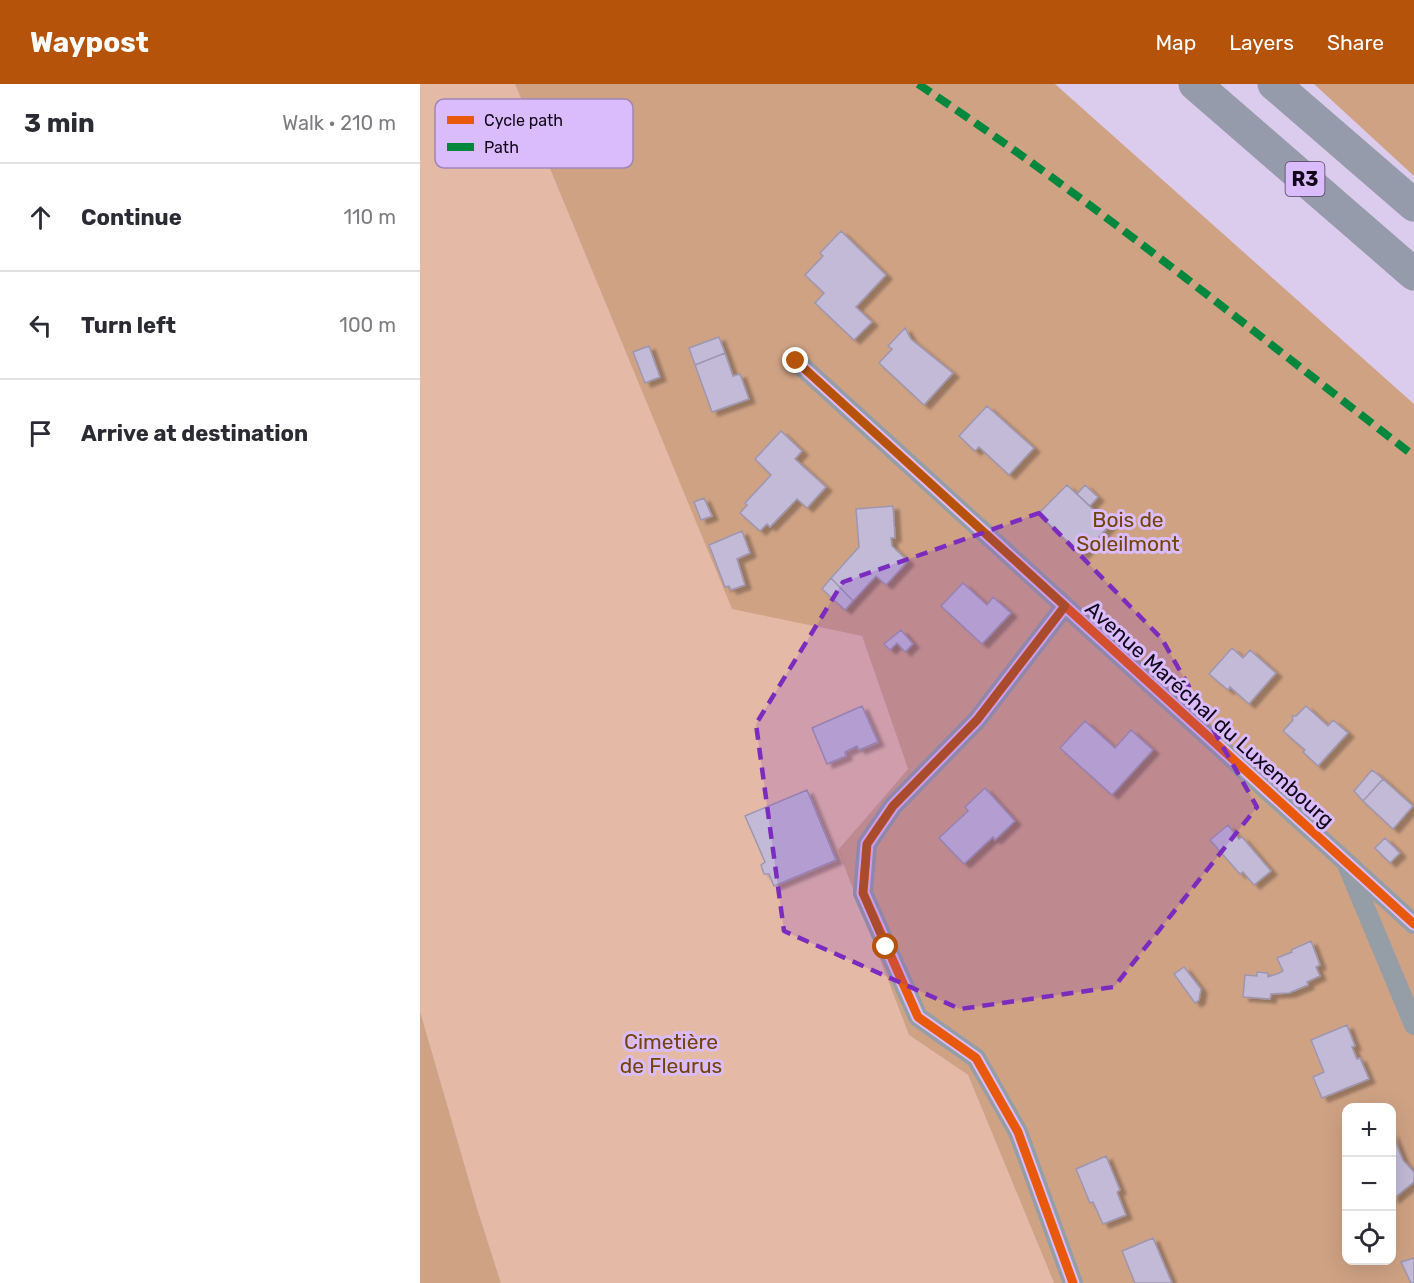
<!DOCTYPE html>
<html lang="en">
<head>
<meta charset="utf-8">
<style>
	:root { --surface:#fff; --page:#f7f7f7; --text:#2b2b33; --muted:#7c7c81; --line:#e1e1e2; --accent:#b45309 }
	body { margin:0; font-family:Rubik,sans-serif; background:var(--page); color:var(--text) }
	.controls { position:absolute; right:18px; bottom:18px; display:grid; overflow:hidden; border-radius:12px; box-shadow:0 6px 24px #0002 }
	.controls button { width:54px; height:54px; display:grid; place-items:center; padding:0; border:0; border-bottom:2px solid var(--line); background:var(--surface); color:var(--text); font:30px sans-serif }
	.stop { position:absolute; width:18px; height:18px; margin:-14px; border:4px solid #b45309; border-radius:50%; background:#fff }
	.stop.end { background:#b45309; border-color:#fff; box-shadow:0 2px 6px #0008 }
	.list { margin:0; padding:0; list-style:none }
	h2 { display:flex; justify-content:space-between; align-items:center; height:78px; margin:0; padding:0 24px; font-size:26px }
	h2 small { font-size:20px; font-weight:400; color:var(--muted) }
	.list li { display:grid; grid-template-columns:39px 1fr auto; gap:18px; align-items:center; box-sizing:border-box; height:108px; padding:0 24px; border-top:2px solid var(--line) }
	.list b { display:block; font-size:22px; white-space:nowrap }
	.list em { font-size:20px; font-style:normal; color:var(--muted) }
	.icon { flex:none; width:33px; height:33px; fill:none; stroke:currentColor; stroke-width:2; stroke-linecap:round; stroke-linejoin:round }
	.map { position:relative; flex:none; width:994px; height:1199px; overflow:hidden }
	header { display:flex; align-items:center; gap:36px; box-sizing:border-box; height:84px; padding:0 30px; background:var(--accent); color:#fff }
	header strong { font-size:28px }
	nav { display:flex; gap:33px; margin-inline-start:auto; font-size:21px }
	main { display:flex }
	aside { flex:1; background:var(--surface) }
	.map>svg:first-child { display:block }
</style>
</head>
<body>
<header>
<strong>Waypost</strong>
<nav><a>Map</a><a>Layers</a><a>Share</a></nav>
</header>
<main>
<aside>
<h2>3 min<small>Walk · 210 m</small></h2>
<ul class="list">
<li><svg class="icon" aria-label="ahead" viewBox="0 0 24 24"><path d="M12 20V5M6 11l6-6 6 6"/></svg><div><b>Continue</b></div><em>110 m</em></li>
<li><svg class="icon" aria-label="left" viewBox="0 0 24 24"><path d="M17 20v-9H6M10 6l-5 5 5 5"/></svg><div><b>Turn left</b></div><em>100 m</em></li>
<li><svg class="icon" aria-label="arrive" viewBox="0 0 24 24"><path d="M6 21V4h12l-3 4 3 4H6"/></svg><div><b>Arrive at destination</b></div></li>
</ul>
</aside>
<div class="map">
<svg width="994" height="1199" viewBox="0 0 994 1199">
	<defs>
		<filter id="shadow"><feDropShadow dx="6" dy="4" stdDeviation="1.5" flood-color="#0004"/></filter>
	</defs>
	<rect width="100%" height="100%" fill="#dbcbed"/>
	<path fill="#e4baa7" d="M0,0H95L312,524L442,552L488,685L418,766L489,951L548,991L634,1199H81L57,1124L0,927Z"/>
	<path fill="#cfa284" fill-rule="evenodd" d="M95,0H635L994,320V1199H634L548,991L489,951L418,766L488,685L442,552L312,525ZM926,1024H972V1176H926Z
		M894,0H994V92Z
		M0,927L57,1124L81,1199H0Z"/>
	<path fill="#c2bad6" stroke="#9e96b0" stroke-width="1.5" filter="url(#shadow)" d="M421,147L466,191L436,223L452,238L434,256L395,219L404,209L385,191L403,172L400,169Z
		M485,244L491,255L533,289L504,321L459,279L472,265L468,262Z
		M299,253L305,269L275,281L269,264Z
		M229,262L240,293L225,299L213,268Z
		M305,269L313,292L320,290L329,315L292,328L275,281Z
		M567,322L614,364L589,391L559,363L555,367L539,352Z
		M361,347L382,367L375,375L406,403L387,424L377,415L350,443L347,440L340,447L320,429L327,421L325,419L351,391L335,375Z
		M647,401L690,441L662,471L618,430Z
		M665,401L678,413L670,422L657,410Z
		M284,414L292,432L281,436L274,418Z
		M473,422L475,454H471L472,462L488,477L466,501L456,492L433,517L411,494L439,463L436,425Z
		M322,447L330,469L317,475L325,501L311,506L309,502L305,503L289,461Z
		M411,494L433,517L425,526L402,505Z
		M543,499L567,521L573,513L591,529L562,560L521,522Z
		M481,546L493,560L485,568L477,559L470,566L464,560Z
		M812,564L823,574L830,566L856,589L829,620L810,603L808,606L789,590Z
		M442,622L458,658L439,666L437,662L425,668L426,672L407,680L392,644Z
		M886,622L908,642L913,636L928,649L898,682L883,668L885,666L863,647L873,636L872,632H876Z
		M665,637L695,664L711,646L733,666L692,711L640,664Z
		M952,686L963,695L943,717L934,707Z
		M963,695L993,722L973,745L943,717Z
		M565,704L595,737L575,756L573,753L544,780L519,754L548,727L545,723Z
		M387,706L416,776L354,802L349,790H344L341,781L345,778L325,732Z
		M808,741L819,755L822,753L851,787L834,801L823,788L820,790L790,756Z
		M965,754L980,769L970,779L955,764Z
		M891,857L900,881L896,883L900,892L887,898L888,901L869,909L851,910L850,915L823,913L825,891L837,892V888L848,889V893L859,889L863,887L857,874L872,868L871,866Z
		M764,883L781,905L779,916L775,919L754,890Z
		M927,941L935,962L932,963L937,975L940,974L949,995L902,1014L893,993L904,988L891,956Z
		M972,1049L983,1076L994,1088V1098L973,1115L972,1113Z
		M686,1072L700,1106L697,1108L706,1131L683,1140L673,1118L670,1119L656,1085Z
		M733,1154L752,1199H715L702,1167Z
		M994,1174V1199H991L981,1178Z"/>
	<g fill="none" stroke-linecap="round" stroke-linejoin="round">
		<path stroke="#959ea6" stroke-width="20" d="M376,277L994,840
			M645,522L557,636L473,722L447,760L443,809L498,933L556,974L598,1048L653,1199
			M928,783L994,941"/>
		<path stroke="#959baa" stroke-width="33" d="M775,0L994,190
			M854,0L994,121"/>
		<path stroke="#00873e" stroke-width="8" stroke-dasharray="15 8" stroke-linecap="butt" d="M498,0C670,114 831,246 994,372"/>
		<defs>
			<path id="cycleway" d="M376,277L994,840
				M645,522L557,636L473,722L447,760L443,809L498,933L556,974L598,1048L653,1199"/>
		</defs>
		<use href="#cycleway" stroke="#dabcfc" stroke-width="13"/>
		<use href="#cycleway" stroke="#e8590c" stroke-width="9"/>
	</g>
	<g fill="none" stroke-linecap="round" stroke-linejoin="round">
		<path stroke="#b45309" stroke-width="8" d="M376,277L645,522L557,636L473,722L447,760L443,809L466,863"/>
	</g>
	<path fill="#7b2cbf" fill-opacity="0.2" stroke="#7b2cbf" stroke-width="4.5" stroke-dasharray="12 8" stroke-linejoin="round" d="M619,429L742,555L837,723L694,903L540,925L364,847L336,640L423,498Z"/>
	<g text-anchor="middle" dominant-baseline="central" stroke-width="6" stroke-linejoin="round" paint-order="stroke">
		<rect fill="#dabcfc" stroke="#4d3d5e" stroke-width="1.5" x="865.5" y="78" width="39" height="34" rx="4.5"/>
		<g font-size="20" font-weight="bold" fill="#11061b">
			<text x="885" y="95">R3</text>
		</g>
		<g font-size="21" fill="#734405" stroke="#dabcfc">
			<text x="708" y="435">Bois de<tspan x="708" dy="24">Soleilmont</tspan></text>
			<text x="251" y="957">Cimetière<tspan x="251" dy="24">de Fleurus</tspan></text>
		</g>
		<g font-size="21" fill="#11061b" stroke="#dabcfc">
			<text transform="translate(790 630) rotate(42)">Avenue Maréchal du Luxembourg</text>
		</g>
	</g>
	<rect x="15" y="15" width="198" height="69" rx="9" fill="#dabcfc" stroke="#9e85b8" stroke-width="1.5"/>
	<rect x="27" y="32" width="27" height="8" fill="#e8590c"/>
	<rect x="27" y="59" width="27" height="8" fill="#00873e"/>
	<g font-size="16" fill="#11061b">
		<text x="64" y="42">Cycle path</text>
		<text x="64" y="69">Path</text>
	</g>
</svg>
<div class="controls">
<button>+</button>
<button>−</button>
<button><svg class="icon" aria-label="locate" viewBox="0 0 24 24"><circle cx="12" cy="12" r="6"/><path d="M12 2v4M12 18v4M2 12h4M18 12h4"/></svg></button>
</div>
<div class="stop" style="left:466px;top:863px"></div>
<div class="stop end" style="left:376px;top:277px"></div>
</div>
</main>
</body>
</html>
